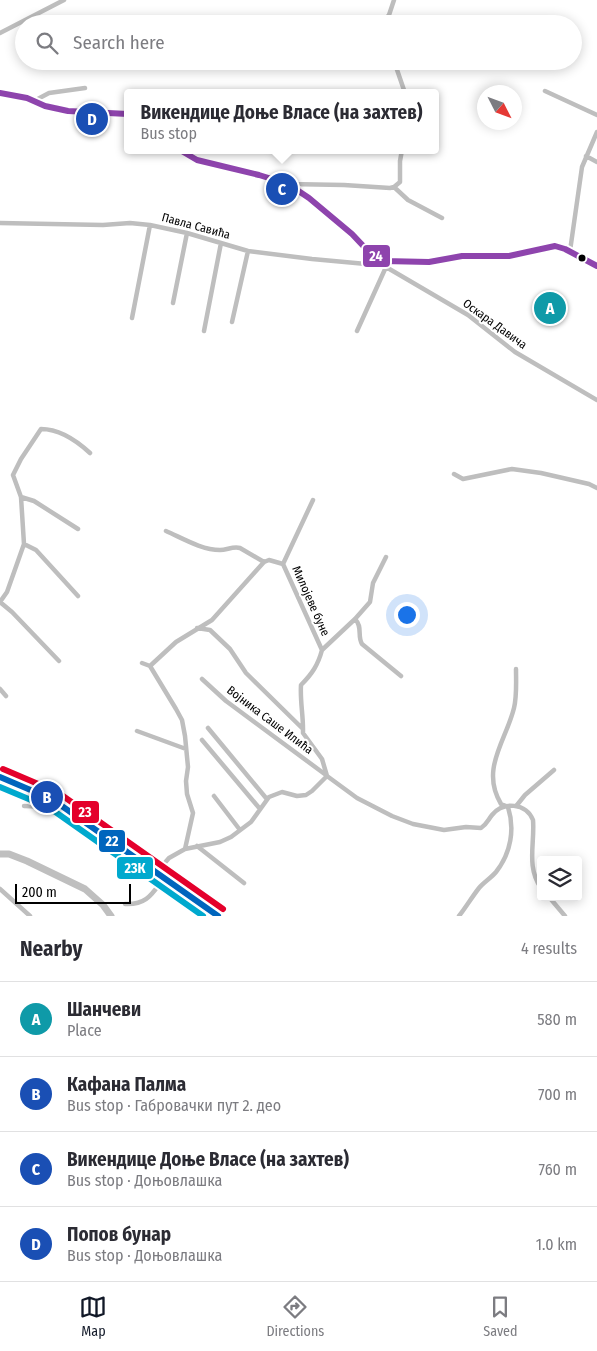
<!DOCTYPE html>
<html lang="en">
<head>
<meta charset="utf-8">
<style>
	:root { --surface:#fff; --page:#f2f2f3; --text:#2b2b33; --muted:#7c7c81; --line:#e1e1e2; --accent:#111827 }
	body { margin:0; font-family:"Fira Sans Condensed",sans-serif; background:var(--page); color:var(--text) }
	.controls { position:absolute; right:15px; bottom:15px; display:grid; overflow:hidden; border-radius:5px; box-shadow:0 2px 12px #0003 }
	.controls button { width:45px; height:45px; display:grid; place-items:center; padding:0; border:0; border-bottom:1px solid var(--line); background:var(--surface); color:var(--text); font:25px sans-serif }
	.compass { position:absolute; left:477px; top:85px; width:45px; height:45px; border-radius:50%; background:var(--surface); box-shadow:0 2px 12px #0003; rotate:132deg }
	.scale { position:absolute; left:15px; bottom:12px; width:116px; box-sizing:border-box; padding-left:5px; border:2px solid #000; border-top:0; font-size:14px; line-height:18px; white-space:nowrap; color:#000; -webkit-text-stroke:4px #fff; paint-order:stroke }
	.you { position:absolute; left:406px; top:614px; width:18px; height:18px; margin:-12px; border:4px solid #fff; border-radius:50%; background:#1a73e8; box-shadow:0 0 0 8px #1a73e833 }
	.badge { display:grid; place-items:center; width:32px; height:32px; border-radius:50%; background:var(--accent); color:#fff; font-size:16px; font-weight:700 }
	.pin { position:absolute; translate:-50% -50%; border:2px solid #fff; box-shadow:0 1px 5px #0006 }
	.popup { position:absolute; left:124px; top:89px; width:315px; height:65px; box-sizing:border-box; display:grid; place-content:center; border-radius:5px; background:var(--surface); filter:drop-shadow(0 1px 4px #0005); font-size:16px; white-space:nowrap; color:var(--muted) }
	.popup b { font-size:19px; color:var(--text) }
	.popup::after { content:''; position:absolute; left:50%; top:100%; margin-left:-10px; border:10px solid transparent; border-top-color:var(--surface) }
	.list { margin:0; padding:0; list-style:none }
	h2 { display:flex; justify-content:space-between; align-items:center; height:65px; margin:0; padding:0 20px; font-size:21px }
	h2 small { font-size:16px; font-weight:400; color:var(--muted) }
	.list li { display:grid; grid-template-columns:32px 1fr auto; gap:15px; align-items:center; box-sizing:border-box; height:75px; padding:0 20px; border-top:1px solid var(--line) }
	.list b { display:block; font-size:19px; white-space:nowrap }
	.list p { margin:0; font-size:16px; white-space:nowrap; color:var(--muted) }
	.list em { font-size:16px; font-style:normal; color:var(--muted) }
	.icon { flex:none; width:28px; height:28px; fill:none; stroke:currentColor; stroke-width:2; stroke-linecap:round; stroke-linejoin:round }
	.map { position:relative; flex:none; width:597px; height:916px; overflow:hidden }
	.search { position:absolute; background:var(--surface); box-shadow:0 2px 12px #0003; left:15px; right:15px; top:15px; height:55px; display:flex; align-items:center; gap:12px; box-sizing:border-box; padding:0 18px; border-radius:28px; color:var(--muted); font-size:19px }
	.sheet { height:365px; background:var(--surface) }
	nav { display:flex; justify-content:space-around; align-items:center; box-sizing:border-box; height:70px; border-top:1px solid var(--line); background:var(--surface); font-size:14px; color:var(--muted) }
	nav a { display:grid; justify-items:center; gap:2px }
	nav .on { color:var(--accent) }
	.map>svg:first-child { display:block }
</style>
</head>
<body>
<div class="map">
<svg width="597" height="916" viewBox="0 0 597 916">
	<rect width="100%" height="100%" fill="#fff"/>
	<g fill="none" stroke-linecap="round" stroke-linejoin="round">
		<path stroke="#bfbfbf" stroke-width="7" d="M0,854H9L27,861L85,889L103,905L111,916"/>
		<path stroke="#bebebe" stroke-width="4.5" d="M381,24L389,15L394,0
			M0,33L64,0
			M394,61L405,93
			M545,91L597,115
			M0,93L27,98L45,106L68,111L128,114
			M34,101L49,93L85,88
			M180,150L197,160L259,175L288,184L309,198L352,234L368,251L384,261L429,262L462,256H509L555,246C569,247 581,261 597,266
			M586,156L597,162
			M288,184L344,185L390,188L394,187
			M394,187L408,200L442,218
			M394,187L400,182V161L402,150
			M0,223L103,225L130,223L150,225L187,233L248,251L312,259L377,265H381L384,261
			M570,251L582,167L597,132
			M383,263L386,267L468,315L515,352L597,400
			M173,303L187,233
			M132,318L150,225
			M232,322L248,251
			M204,331L221,243
			M357,331L386,267
			M454,474L463,479L512,469L541,473L589,484L597,488
			M21,497L34,501L78,529
			M166,531C182,538 202,550 220,550C227,550 233,546 240,548L264,562
			M24,544L36,550L78,596
			M283,564L322,650C318,665 312,674 301,685C300,700 303,714 303,729
			M283,564L313,500
			M355,619C363,627 357,636 362,644L401,676
			M197,628L210,630L230,649L246,673L303,729V733L322,759L327,776
			M322,650L355,619L370,602L373,583L386,557
			M59,661L12,612L0,602L7,592L24,544L21,497L13,475L21,459L41,429C59,429 77,441 90,453
			M142,663L150,666L176,642L212,620L264,562L269,560L283,564
			M150,666L176,709L182,720L185,736L188,767L186,781L187,794L193,813L185,849
			M202,679L226,701L326,775
			M0,689L6,696
			M208,728L266,798
			M137,731L186,749
			M202,740L260,809
			M327,776L357,798L392,816L413,824L444,830L466,827L481,828C487,824 488,820 492,815C503,801 526,803 533,820C535,843 526,867 541,888
			M0,777L47,797L59,804L218,916
			M214,796L240,830
			M517,805L525,795L554,770
			M24,806L52,807L59,804
			M506,806L501,804C480,769 506,741 514,708C517,696 516,682 516,669
			M197,846L244,883
			M156,873L169,858L185,849L220,842L231,837L251,822L269,797L282,792L297,796L306,795L312,791L327,776
			M0,889L30,916
			M549,897L565,916
			M125,904C147,905 152,894 164,878
			M459,916C466,907 472,897 479,888C484,882 491,878 496,872C511,853 515,829 508,807"/>
		<defs>
			<path id="bus-1" d="M0,93L27,98L45,106L68,111L128,114
				M180,150L197,160L259,175L288,184L309,198L352,234L368,251L384,261L429,262L462,256H509L555,246L565,249L597,266"/>
			<path id="bus-2" d="M0,777L47,797L59,804L218,916"/>
			<path id="bus-3" d="M0,787L43,805L54,811L203,916"/>
			<path id="bus-4" d="M3,769L50,789L63,796L223,909"/>
		</defs>
		<use href="#bus-1" stroke="#fff" stroke-width="10"/>
		<use href="#bus-2" stroke="#fff" stroke-width="10"/>
		<use href="#bus-3" stroke="#fff" stroke-width="10"/>
		<use href="#bus-4" stroke="#fff" stroke-width="10"/>
		<use href="#bus-1" stroke="#8e44ad" stroke-width="6"/>
		<use href="#bus-2" stroke="#0065bd" stroke-width="6"/>
		<use href="#bus-3" stroke="#00a9ce" stroke-width="6"/>
		<use href="#bus-4" stroke="#e4002b" stroke-width="6"/>
	</g>
	<circle fill="#000" stroke="#fff" stroke-width="2" cx="582" cy="258" r="4.5"/>
	<g text-anchor="middle" dominant-baseline="central" stroke-width="4" stroke-linejoin="round" paint-order="stroke">
		<g font-size="12" fill="#000" stroke="#fff">
			<text transform="translate(196 226) rotate(15)">Павла Савића</text>
			<text transform="translate(495 324) rotate(36)">Оскара Давича</text>
			<text transform="translate(311 601) rotate(66)">Милојеве буне</text>
			<text transform="translate(270 720) rotate(37)">Војника Саше Илића</text>
		</g>
	</g>
	<g stroke="#fff" stroke-width="2">
		<rect x="362" y="244" width="29" height="24" rx="5" fill="#8e44ad"/>
		<rect x="71" y="800" width="29" height="24" rx="5" fill="#e4002b"/>
		<rect x="98" y="829" width="28" height="24" rx="5" fill="#0065bd"/>
		<rect x="116" y="856" width="38" height="24" rx="5" fill="#00a9ce"/>
	</g>
	<g font-size="14" text-anchor="middle" font-weight="bold" fill="#fff">
		<text x="376" y="261">24</text>
		<text x="85" y="817">23</text>
		<text x="112" y="846">22</text>
		<text x="135" y="873">23К</text>
	</g>
</svg>
<div class="controls">
<button><svg class="icon" aria-label="layers" viewBox="0 0 24 24"><path d="M12 4l9 5-9 5-9-5zM3 14l9 5 9-5"/></svg></button>
</div>
<svg class="compass" viewBox="-18 -18 36 36"><path d="M0-13l5 13h-10z" fill="#e53935"/><path d="M0 13l5-13h-10z" fill="#7c7c81"/></svg>
<div class="scale">200 m</div>
<div class="you"></div>
<div class="pin badge" style="left:550px;top:308px;background:#0f9aa8">A</div>
<div class="pin badge" style="left:47px;top:797px;background:#1a4fb4">B</div>
<div class="pin badge" style="left:282px;top:189px;background:#1a4fb4">C</div>
<div class="popup"><b>Викендице Доње Власе (на захтев)</b>Bus stop</div>
<div class="pin badge" style="left:92px;top:119px;background:#1a4fb4">D</div>
<div class="search"><svg class="icon" aria-label="search" viewBox="0 0 24 24"><circle cx="10" cy="10" r="6"/><path d="M15 15l6 6"/></svg>Search here</div>
</div>
<section class="sheet">
<h2>Nearby<small>4 results</small></h2>
<ul class="list">
<li><span class="badge" style="background:#0f9aa8">A</span><div><b>Шанчеви</b><p>Place</p></div><em>580 m</em></li>
<li><span class="badge" style="background:#1a4fb4">B</span><div><b>Кафана Палма</b><p>Bus stop · Габровачки пут 2. део</p></div><em>700 m</em></li>
<li><span class="badge" style="background:#1a4fb4">C</span><div><b>Викендице Доње Власе (на захтев)</b><p>Bus stop · Доњовлашка</p></div><em>760 m</em></li>
<li><span class="badge" style="background:#1a4fb4">D</span><div><b>Попов бунар</b><p>Bus stop · Доњовлашка</p></div><em>1.0 km</em></li>
</ul>
</section>
<nav>
<a class="on"><svg class="icon" aria-label="map" viewBox="0 0 24 24"><path d="M3 6l6-2 6 2 6-2v14l-6 2-6-2-6 2zM9 4v14M15 6v14"/></svg>Map</a>
<a><svg class="icon" aria-label="directions" viewBox="0 0 24 24"><path d="M12 3l9 9-9 9-9-9zM9 14v-3h6M13 9l2 2-2 2"/></svg>Directions</a>
<a><svg class="icon" aria-label="saved" viewBox="0 0 24 24"><path d="M7 4h10v16l-5-4-5 4z"/></svg>Saved</a>
</nav>
</body>
</html>
